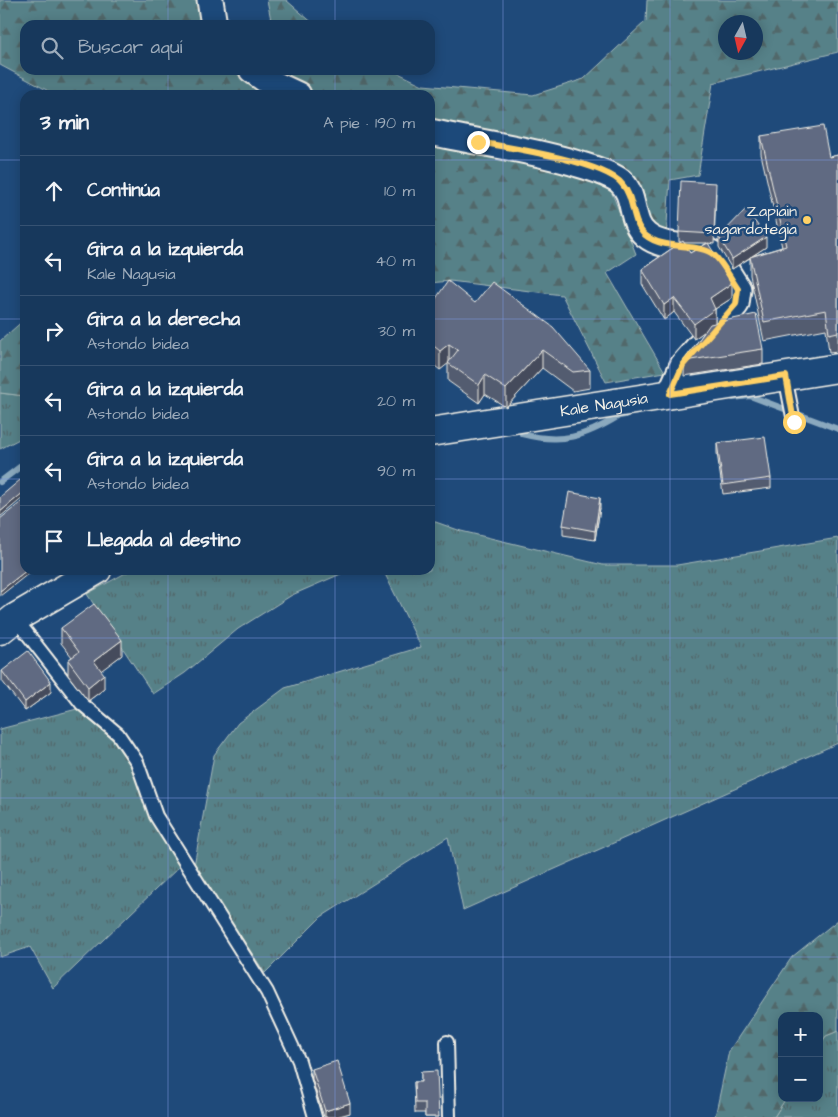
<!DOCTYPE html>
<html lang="es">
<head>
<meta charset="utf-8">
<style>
	:root { --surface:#17385c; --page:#203f62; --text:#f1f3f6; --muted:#9eacbb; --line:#365272 }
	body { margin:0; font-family:"Architects Daughter",sans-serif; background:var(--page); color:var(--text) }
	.controls { position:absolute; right:15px; bottom:15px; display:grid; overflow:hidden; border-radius:10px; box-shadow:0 2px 12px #0003 }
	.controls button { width:45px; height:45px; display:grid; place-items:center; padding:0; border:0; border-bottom:1px solid var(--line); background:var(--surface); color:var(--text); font:25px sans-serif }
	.compass { position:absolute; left:718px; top:15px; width:45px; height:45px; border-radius:50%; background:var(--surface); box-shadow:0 2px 12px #0003; rotate:188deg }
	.stop { position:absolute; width:15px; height:15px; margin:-11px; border:4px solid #ffd166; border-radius:50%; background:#fff }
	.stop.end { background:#ffd166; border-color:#fff; box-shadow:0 1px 5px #0008 }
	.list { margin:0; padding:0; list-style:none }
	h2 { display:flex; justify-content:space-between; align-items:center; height:65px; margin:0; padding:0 20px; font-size:21px }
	h2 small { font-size:16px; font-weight:400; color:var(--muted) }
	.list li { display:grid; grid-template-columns:32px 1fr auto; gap:15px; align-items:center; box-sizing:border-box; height:70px; padding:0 20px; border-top:1px solid var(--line) }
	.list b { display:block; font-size:19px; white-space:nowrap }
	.list p { margin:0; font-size:16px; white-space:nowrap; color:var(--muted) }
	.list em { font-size:16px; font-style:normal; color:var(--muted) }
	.icon { flex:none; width:28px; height:28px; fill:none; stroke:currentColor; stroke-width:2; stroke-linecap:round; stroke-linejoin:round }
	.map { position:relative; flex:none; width:838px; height:1117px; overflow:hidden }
	.search { position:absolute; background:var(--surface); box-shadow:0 2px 12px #0003; left:20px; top:20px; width:415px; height:55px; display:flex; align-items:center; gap:12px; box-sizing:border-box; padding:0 18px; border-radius:15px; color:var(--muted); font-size:19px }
	.panel { position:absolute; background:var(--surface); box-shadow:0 2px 12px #0003; left:20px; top:90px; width:415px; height:485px; border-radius:15px }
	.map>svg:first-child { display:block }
</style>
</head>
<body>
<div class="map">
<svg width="838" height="1117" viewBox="0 0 838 1117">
	<defs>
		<pattern id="grass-tufts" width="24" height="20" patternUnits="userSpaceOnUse" patternTransform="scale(1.25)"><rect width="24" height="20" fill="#578188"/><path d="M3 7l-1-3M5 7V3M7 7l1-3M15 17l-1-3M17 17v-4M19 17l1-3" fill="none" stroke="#51676a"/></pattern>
		<pattern id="forest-firs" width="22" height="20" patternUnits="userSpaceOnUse" patternTransform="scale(1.25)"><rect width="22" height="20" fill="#578188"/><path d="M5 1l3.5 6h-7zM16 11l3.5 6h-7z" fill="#51676a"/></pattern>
	</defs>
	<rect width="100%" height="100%" fill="#1f4a7a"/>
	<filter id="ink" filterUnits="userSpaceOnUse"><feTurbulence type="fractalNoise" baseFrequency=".02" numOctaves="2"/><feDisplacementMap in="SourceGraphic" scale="10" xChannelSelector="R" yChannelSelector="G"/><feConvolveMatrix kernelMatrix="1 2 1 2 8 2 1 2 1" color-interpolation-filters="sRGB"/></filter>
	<g filter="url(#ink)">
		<path fill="url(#grass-tufts)" stroke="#a6b9b8" d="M0,393L25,396V436L0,449Z
			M430,520L461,531L603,565H677L838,538V743L463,910L448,837L321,917L265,973L194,866L214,755L238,723L285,688L421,647L383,570H430Z
			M131,570H350L292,595L238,629L185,673L153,694L87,594Z
			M77,709L114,741L129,761L152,822L180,866L53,988L30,947L0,957V729Z
			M838,1031V1117H774L786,1098H819V1046L826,1036Z"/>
		<path fill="url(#forest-firs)" stroke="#a6b9b8" fill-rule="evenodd" d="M0,0H200L203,25H25V70H238L288,95H56L0,65Z
			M267,0H286L315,25H272Z
			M647,0H838V52L713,83L698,175L670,180L666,238L649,234L627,184L430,127V95H320L282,80L280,70H392L423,85L533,95L584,79L646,21ZM726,22H756V52H726Z
			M430,139L542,161L610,188L636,254L607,273L665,372L606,382L562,295L450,281L430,283Z
			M25,319V396L0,393V341Z
			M838,920V1031L826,1036L819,1046V1016H782V1098H786L774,1117H715L729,1051L792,957Z"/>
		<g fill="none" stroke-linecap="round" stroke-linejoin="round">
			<path stroke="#8ba9be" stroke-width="6" d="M733,398L750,396L838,429
				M522,434C561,444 585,437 619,416L625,415
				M0,482L25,463"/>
			<defs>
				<path id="lane" d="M785,376L794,422
					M15,618L82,704L118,734L137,762L156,816L267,992L299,1061L315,1117
					M447,1042L449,1117"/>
				<path id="street" d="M210,0L214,25
					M252,70L266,80L298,95
					M430,132C480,143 530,149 578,164C592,168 609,173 620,181C637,195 629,222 646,235C665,251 699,243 714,255C723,263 731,279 738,289L736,304L683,365L670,394"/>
				<g id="secondary">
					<path id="s1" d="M430,432L838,368"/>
					<path d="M0,630L15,618L97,570"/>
				</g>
			</defs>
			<use href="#lane" stroke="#f4f1e8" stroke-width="16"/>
			<use href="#street" stroke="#f4f1e8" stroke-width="29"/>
			<use href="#secondary" stroke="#f4f1e8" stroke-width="31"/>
			<use href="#lane" stroke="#1f4a7a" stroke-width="12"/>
			<use href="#street" stroke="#1f4a7a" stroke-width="25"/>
			<use href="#secondary" stroke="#1f4a7a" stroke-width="28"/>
		</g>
		<path fill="#535c70" stroke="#f4f1e8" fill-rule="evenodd" d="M761,136L829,157L838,155V351L829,352L826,329L764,341L750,275V258L732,269L719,247V237L766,247L752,256L782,247L761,154Z
			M716,193L714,244L708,243L732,298L715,309V323L763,349V364L684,376V361L705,331L694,339L674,312L664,320L642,284V269L681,242H679V232ZM684,243H707L690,253Z
			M475,303L590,370V388L573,391L542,368L506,407L485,394L479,403L448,381V363L440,370L430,362V307Z
			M717,443L771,478V488L723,494L717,453Z
			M600,508L595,540L563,535V525Z
			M61,628L122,655L101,670L104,689L88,701L68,675V660L72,657L61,643Z
			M2,671L51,692L25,711L2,681Z
			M312,1069L350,1113L336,1117H324L312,1079Z
			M421,1072L439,1117H425V1113H415L414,1082H421Z"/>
		<path fill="#444b5b" stroke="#f4f1e8" d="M766,237V247L732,269V259Z
			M732,283V298L715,309V324L694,339V324L710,298Z
			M674,298V312L664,320V305Z
			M449,344V363L440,370V351Z
			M542,350V368L506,407V389Z
			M485,375V394L479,403V385Z
			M25,491V496L0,517V512Z
			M600,498V508L595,540V531Z
			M27,570H33L0,596V591Z
			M122,640V655L94,676V661Z
			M104,674V689L88,701V687Z
			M51,682V692L25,711V702Z
			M350,1103V1113L336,1117H325V1111Z"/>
		<path fill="#616b82" stroke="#f4f1e8" d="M823,126L829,157L838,155V332L829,334L826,310L764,322L750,257L786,246L761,136Z
			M681,181L716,183L714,234L679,232Z
			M746,209L766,237L732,259L719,237Z
			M683,241L690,253L708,243L732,283L710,298L715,309L694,324L674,298L664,305L642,269Z
			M448,281L475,303L492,282L553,327L590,370L573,372L542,350L506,389L485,375L479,385L448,363L458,350L449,344L440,351L430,343V307Z
			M756,314L763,349L684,361L710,324Z
			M765,437L771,478L723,485L717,443Z
			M20,480L25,486V491L0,512V497Z
			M569,492L600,498L595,531L563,525Z
			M25,499V570H27L0,591V519Z
			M94,604L122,640L94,661L104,674L88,687L68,660L79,652L61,628Z
			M28,651L51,682L25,702L2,671Z
			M337,1061L350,1103L325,1111L312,1069Z
			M437,1071L439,1117H425V1103H415L414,1082H421V1072Z"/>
	</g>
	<g fill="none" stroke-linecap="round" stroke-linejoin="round" filter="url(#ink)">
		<path stroke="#ffd166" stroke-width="6" d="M478,142C507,147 605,162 622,184C635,198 631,223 645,235C664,251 699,242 714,255C723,263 731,279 738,289L736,304L683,365L670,394L786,376L794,422"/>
	</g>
	<path fill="none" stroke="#7e97df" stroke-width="1" stroke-opacity="0.55" d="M168,0V25M335,0V25M503,0V1117M670,0V1117M168,70V95M335,70V95M0,160H25M430,160H838M0,319H25M430,319H838M0,479H25M430,479H838M168,570V1117M335,570V1117M0,638H838M0,798H838M0,957H838"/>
	<circle fill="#ffd166" stroke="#1f4a7a" stroke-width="2" cx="807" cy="220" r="5"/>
	<g text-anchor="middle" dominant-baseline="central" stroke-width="5" stroke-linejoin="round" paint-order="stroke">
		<g font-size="16" fill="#f4f1e8" stroke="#1f4a7a" text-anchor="end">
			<text x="797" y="211">Zapiain<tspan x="797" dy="18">sagardotegia</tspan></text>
		</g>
		<g font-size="16" fill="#f4f1e8" stroke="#1f4a7a">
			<text stroke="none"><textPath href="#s1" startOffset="176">Kale Nagusia</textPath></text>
		</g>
	</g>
</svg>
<div class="controls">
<button>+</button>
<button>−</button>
</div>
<svg class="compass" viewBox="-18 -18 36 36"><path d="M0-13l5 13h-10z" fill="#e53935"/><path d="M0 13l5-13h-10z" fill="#9eacbb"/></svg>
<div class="stop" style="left:794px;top:422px"></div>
<div class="stop end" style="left:478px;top:142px"></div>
<div class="search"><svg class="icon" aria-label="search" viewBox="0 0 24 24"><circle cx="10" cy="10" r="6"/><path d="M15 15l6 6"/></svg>Buscar aquí</div>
<section class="panel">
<h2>3 min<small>A pie · 190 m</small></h2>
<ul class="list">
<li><svg class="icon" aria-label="ahead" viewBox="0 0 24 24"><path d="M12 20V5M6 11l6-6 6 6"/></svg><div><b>Continúa</b></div><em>10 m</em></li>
<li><svg class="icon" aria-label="left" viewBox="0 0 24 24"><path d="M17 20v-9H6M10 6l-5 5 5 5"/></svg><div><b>Gira a la izquierda</b><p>Kale Nagusia</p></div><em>40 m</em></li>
<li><svg class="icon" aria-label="right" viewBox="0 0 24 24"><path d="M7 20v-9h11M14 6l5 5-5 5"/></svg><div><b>Gira a la derecha</b><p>Astondo bidea</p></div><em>30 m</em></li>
<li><svg class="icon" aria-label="left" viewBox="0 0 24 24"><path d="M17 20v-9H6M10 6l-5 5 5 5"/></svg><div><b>Gira a la izquierda</b><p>Astondo bidea</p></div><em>20 m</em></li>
<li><svg class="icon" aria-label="left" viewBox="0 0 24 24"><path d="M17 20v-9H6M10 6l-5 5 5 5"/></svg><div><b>Gira a la izquierda</b><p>Astondo bidea</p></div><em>90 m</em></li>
<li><svg class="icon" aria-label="arrive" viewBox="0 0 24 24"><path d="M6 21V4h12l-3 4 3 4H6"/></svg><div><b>Llegada al destino</b></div></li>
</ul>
</section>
</div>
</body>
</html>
